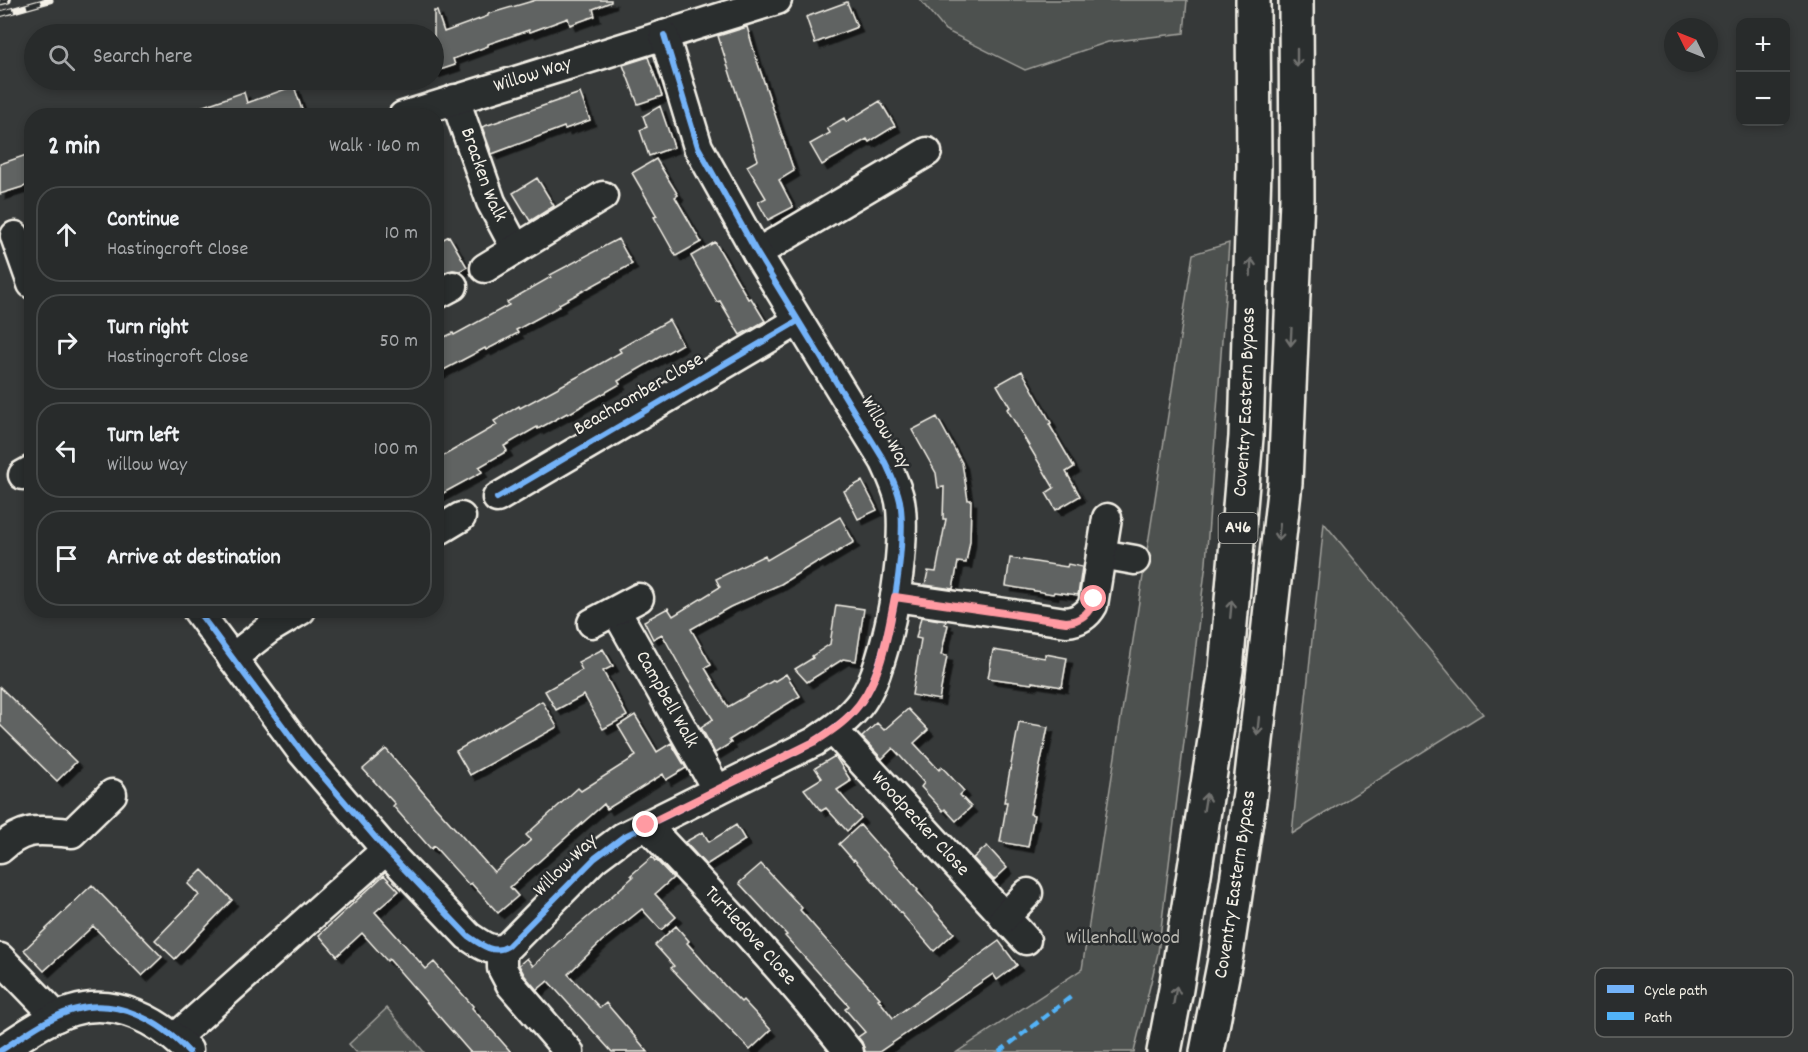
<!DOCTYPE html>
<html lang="en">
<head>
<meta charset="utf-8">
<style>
	:root { --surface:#282b2b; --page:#303333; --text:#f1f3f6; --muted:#a5a7a9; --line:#444747 }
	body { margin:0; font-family:Dekko,sans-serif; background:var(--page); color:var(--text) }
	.controls { position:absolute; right:18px; top:18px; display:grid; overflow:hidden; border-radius:12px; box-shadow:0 3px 9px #0003 }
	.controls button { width:54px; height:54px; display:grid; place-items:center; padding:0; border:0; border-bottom:2px solid var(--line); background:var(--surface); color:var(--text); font:30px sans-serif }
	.compass { position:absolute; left:1664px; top:18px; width:54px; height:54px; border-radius:50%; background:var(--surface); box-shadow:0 3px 9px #0003; rotate:313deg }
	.stop { position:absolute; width:18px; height:18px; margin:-14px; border:4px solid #ff9aa2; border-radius:50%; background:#fff }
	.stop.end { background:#ff9aa2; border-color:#fff; box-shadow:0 2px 6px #0008 }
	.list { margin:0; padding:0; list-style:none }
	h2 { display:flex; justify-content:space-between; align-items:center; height:78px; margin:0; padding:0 24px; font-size:26px }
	h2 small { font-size:20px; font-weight:400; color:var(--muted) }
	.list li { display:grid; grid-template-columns:39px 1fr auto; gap:18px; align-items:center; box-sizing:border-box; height:96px; margin:0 12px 12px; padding:0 12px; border:2px solid var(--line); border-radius:24px }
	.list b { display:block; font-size:22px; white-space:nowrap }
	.list p { margin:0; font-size:20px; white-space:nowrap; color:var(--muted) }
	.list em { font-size:20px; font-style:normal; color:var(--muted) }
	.icon { flex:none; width:33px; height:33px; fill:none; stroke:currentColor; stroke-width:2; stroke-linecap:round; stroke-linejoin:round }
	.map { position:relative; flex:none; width:1808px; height:1052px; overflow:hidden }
	.search { position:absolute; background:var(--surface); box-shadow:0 3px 9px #0003; left:24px; top:24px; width:420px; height:66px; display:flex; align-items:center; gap:15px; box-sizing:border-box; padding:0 21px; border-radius:33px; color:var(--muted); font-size:22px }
	.panel { position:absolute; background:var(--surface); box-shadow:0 3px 9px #0003; left:24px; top:108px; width:420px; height:510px; border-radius:24px }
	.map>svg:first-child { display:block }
</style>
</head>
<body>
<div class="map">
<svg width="1808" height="1052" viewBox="0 0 1808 1052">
	<defs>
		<filter id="shadow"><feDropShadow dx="5.5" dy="5.5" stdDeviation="0" flood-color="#0009"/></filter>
	</defs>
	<rect width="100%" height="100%" fill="#363939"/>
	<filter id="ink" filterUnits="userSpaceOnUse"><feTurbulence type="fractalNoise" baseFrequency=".0167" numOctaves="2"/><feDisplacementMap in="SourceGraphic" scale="12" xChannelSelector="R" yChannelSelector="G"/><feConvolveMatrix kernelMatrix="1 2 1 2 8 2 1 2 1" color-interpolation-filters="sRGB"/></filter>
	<g filter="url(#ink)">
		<path fill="#4e514f" stroke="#a1a19c" stroke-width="1.5" d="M920,0H1187L1184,33L1108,42L1025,70L945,30Z
			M1229,243L1206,563L1158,953L1134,1052H957L1082,969L1193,254Z
			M1324,523L1483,714L1292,834Z
			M387,1008L424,1052H356L349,1044Z"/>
		<path fill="#616362" stroke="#f4f1e8" stroke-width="1.5" filter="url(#shadow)" d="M536,0H611V2L593,9L595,16L570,25L568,18L530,32L529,30L488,44V46L453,59L455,65L434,72V11H437L444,32L488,16V14Z
			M847,2L857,27L815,43L806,17Z
			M747,27L757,61L794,171L779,180L793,207L768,220L758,202L766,198L747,166L758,160L718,36Z
			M648,57L662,96L638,104L623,65Z
			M294,86L304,116H186V112L244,92L247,103Z
			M580,93L590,120L565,129L564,127L492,154L482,127Z
			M880,101L895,126L869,142L867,139L822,165L810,144L830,133L827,128L844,118L846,122Z
			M660,106L674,147L649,156L640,130L647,127L643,116Z
			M32,153V184L0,194V164Z
			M656,159L678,195L675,197L701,242L676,256L654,217L657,216L632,173Z
			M537,178L554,206L530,221L513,193Z
			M449,236L467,267L460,271L453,270L439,275L436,271V243Z
			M618,239L632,264L559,304L560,306L516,330L518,333L486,350L485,348L436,374V341L453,333L454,335L509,305L507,302L551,277L550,275Z
			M715,242L748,299L751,298L765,321L740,335L720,301L717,302L691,256Z
			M669,320L682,344L618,381L620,384L568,414L567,413L538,429L537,427L504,446L507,451L479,467L482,472L436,497V460L497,425L494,421L519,406L520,408L579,376L621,352L619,349Z
			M1022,371L1051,423L1049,424L1074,467L1066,472L1080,496L1056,510L1046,493L1054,488L1007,409L1010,407L997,385Z
			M937,417L962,463L968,500H971L970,541L966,563L958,562L953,589L925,585L928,571L936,572L946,519H943L944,487L938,488L936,473L912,430Z
			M862,481L877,510L858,519L844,491Z
			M840,517L854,542L819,563L818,561L781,584L730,607L691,629L711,665L705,668L728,707L774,680L775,681L786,674L800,696L729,740L731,743L715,753L701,727L713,719L687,679L662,634L653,639L644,621L668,608L673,616L720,587L716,579L765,555L767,560Z
			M1010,558L1067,567L1068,564L1082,567L1078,595L1054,592L1053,594L1006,586Z
			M836,605L864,609L856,661L843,659L807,682L795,669L813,658L812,656L830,644Z
			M921,617L946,621L945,624L948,625L941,655L947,656L939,700L912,695L921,639L916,638Z
			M603,649L613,666L603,671L627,716L603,729L584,695L556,710L545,691L582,670L578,662Z
			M993,650L1045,658V654L1067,658L1062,687L1032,682V684L988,678Z
			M0,687L76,762L57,781L0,725Z
			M542,701L557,727L470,775L456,751Z
			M908,709L928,730L914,743L939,770L942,767L964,791L960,795L971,807L956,821L945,809L943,811L921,787L924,783L893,748L882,759L862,737L877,723L884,730Z
			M635,715L657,752L671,743L686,768L666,780L663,774L607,809L604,804L510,887L518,896L498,913L471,883L469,885L434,846L431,849L393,806L395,804L363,769L386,749L433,804L494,872L531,840L526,835L578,788L581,791L636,756L618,726Z
			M1019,722L1048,727L1030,814L1034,815L1028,847L1000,842L1007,802H1004Z
			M835,756L851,781L837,790L861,818L847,831L826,808L821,811L804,789L822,778L815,768Z
			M736,825L745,840L706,865L685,842L703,832L709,842Z
			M860,825L882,850L883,849L918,890L917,891L954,933L934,951L854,859L853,860L839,844Z
			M987,846L1007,868L994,880L973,858Z
			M652,857L655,861L656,860L673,878L655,894L676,917L661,930L642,909L602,941L568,974L600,1008L606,1003L648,1052H612L548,981L537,990L525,976L519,965L527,958L533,966L558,942L595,911L633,877L631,875Z
			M761,864L802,908L800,910L827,941L880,998L878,999L893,1018L999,941L1017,965L997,980L993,974L879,1052H865L862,1042L858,1037L865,1032L845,1009L849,1006L785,936L787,935L739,883Z
			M202,870L232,900L175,959L155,940L199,895L188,884Z
			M384,875L399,891L375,912L426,969L434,962L473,1006L472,1008L511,1052H470L389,959L387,961L362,933L337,956L319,935Z
			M92,885L162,957L142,976L93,926L44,971L24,950Z
			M676,926L689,941L687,943L724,985L741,1002L743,1000L771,1030L750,1050L692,990L671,968L674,966L655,945Z"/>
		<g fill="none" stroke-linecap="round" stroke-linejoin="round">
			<defs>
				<g id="street">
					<path id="s1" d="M455,99L491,202L516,249"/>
					<path id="s2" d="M403,116L777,0"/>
					<path d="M15,236L32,284"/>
					<path d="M757,253L927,152"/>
					<path d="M485,268L603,196"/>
					<path d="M436,295L453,286"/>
					<path d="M23,475L32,470"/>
					<path d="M497,498L798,321"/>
					<path d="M436,532L461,517"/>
					<path d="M1101,554L1135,560"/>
					<path d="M895,597L1066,622C1078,621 1087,616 1093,605L1107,518"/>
					<path d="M197,610L302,752L386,850L468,936C481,945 494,955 508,946L595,858L623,837L814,742C832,730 849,719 862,701C888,665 908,545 900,501C897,487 891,475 885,462L757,253L698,147L664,35"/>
					<path id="s3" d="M616,611L717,790"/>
					<path d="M592,623L639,598"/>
					<path d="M232,658L269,629L301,610"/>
					<path id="s4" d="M833,730L1026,940"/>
					<path id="s5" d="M646,825C716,899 786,972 849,1052"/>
					<path d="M0,849C26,825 40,831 72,833L112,794"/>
					<path d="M1004,918L1028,893"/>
					<path d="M502,950V968L511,985L569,1052"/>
					<path d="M0,958L57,1017"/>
					<path d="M175,1038L386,850"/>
					<path d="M0,1051C23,1036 46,1019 72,1011C116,997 158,1021 188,1050"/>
				</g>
				<g id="highway">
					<path id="s6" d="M1164,1052L1176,989L1226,670L1246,437L1254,167L1253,0"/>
					<path id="s7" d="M1207,1052L1226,955L1250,794L1285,483L1297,199L1296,0"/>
				</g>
			</defs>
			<use href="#street" stroke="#f4f1e8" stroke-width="33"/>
			<use href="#highway" stroke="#f4f1e8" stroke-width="38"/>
			<use href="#street" stroke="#2a2d2e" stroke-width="28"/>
			<use href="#highway" stroke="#2a2d2e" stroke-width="33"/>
			<defs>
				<path id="rail" d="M0,2L8,0
					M0,14L50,0"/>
			</defs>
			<use href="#rail" stroke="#f4f1e8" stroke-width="7"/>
			<use href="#rail" stroke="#2a2d2e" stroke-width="4.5" stroke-dasharray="14" stroke-linecap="butt"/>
			<path stroke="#52b3f8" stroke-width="4.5" stroke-dasharray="9 4.5" stroke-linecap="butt" d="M999,1052L1072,996"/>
			<defs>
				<path id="cycleway" d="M497,498L798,321
					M197,610L302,752L386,850L468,936C481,945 494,955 508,946L595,858L623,837L814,742C832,730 849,719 862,701C888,665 908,545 900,501C897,487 891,475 885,462L757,253L698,147L664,35
					M0,1051C23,1036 46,1018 73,1010C117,997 160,1021 189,1052"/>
			</defs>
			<use href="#cycleway" stroke="#2a2d2e" stroke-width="10"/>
			<use href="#cycleway" stroke="#73b2f8" stroke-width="6"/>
		</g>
		<defs><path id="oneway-shaft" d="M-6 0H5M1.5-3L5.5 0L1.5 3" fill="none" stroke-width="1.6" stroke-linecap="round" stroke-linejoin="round" transform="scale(1.5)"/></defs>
		<g stroke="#71726f">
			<use href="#oneway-shaft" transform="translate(1297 58) rotate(90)"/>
			<use href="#oneway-shaft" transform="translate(1251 267) rotate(-88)"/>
			<use href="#oneway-shaft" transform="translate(1291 337) rotate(93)"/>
			<use href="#oneway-shaft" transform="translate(1279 532) rotate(96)"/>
			<use href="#oneway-shaft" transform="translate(1231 609) rotate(-85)"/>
			<use href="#oneway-shaft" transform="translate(1258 726) rotate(96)"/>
			<use href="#oneway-shaft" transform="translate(1205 802) rotate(-81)"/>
			<use href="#oneway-shaft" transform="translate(1175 995) rotate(-80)"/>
		</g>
	</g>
	<g fill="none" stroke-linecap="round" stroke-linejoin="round" filter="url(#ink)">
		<path stroke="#ff9aa2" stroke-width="8" d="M646,825L814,742C827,734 841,725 851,714C881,683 887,637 895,597L1066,622C1081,621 1090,613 1094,599"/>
	</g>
	<g text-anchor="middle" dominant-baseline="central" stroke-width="5" stroke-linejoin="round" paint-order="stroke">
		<rect fill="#2a2d2e" stroke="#b7b6b0" stroke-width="1.5" x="1218.5" y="513" width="39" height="30" rx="4.5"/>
		<g font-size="18" font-weight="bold" fill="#f4f1e8">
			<text x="1238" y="528">A46</text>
		</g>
		<g font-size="20" fill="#f4f1e8" stroke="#2a2d2e">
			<text stroke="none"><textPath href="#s2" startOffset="136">Willow Way</textPath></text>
			<text stroke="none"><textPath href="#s1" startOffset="81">Bracken Walk</textPath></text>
			<text transform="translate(639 395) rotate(-30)">Beachcomber Close</text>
			<text stroke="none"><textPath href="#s6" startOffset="656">Coventry Eastern Bypass</textPath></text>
			<text transform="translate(885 433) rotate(60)">Willow Way</text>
			<text stroke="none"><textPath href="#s3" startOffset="102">Campbell Walk</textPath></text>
			<text stroke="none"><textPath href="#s4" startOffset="128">Woodpecker Close</textPath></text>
			<text transform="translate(566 866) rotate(-44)">Willow Way</text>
			<text stroke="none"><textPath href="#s7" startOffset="170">Coventry Eastern Bypass</textPath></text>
			<text stroke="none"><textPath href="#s5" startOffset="152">Turtledove Close</textPath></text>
		</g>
		<g font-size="20" fill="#bab9b2" stroke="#2a2d2e">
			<text x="1123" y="939">Willenhall Wood</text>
		</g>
	</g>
	<rect x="1595" y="968" width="198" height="69" rx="9" fill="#2a2d2e" stroke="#676866" stroke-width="1.5"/>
	<rect x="1607" y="985" width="27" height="8" fill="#73b2f8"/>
	<rect x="1607" y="1012" width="27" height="8" fill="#52b3f8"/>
	<g font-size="16" fill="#f4f1e8">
		<text x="1644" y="995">Cycle path</text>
		<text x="1644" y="1022">Path</text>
	</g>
</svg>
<div class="controls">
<button>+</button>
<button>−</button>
</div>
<svg class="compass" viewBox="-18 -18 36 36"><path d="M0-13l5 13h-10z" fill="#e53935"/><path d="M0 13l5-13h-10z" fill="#a5a7a9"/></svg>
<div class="stop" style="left:1094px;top:599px"></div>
<div class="stop end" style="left:646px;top:825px"></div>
<div class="search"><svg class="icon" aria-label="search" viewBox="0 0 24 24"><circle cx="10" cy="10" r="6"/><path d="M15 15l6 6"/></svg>Search here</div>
<section class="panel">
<h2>2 min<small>Walk · 160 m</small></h2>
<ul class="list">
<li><svg class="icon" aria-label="ahead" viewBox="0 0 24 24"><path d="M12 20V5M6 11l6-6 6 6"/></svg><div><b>Continue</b><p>Hastingcroft Close</p></div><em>10 m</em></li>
<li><svg class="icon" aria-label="right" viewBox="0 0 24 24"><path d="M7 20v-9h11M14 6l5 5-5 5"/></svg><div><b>Turn right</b><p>Hastingcroft Close</p></div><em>50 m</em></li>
<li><svg class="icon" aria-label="left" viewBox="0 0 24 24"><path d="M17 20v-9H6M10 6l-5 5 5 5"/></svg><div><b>Turn left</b><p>Willow Way</p></div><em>100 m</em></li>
<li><svg class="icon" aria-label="arrive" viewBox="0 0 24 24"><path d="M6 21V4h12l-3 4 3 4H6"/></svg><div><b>Arrive at destination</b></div></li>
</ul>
</section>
</div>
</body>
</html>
